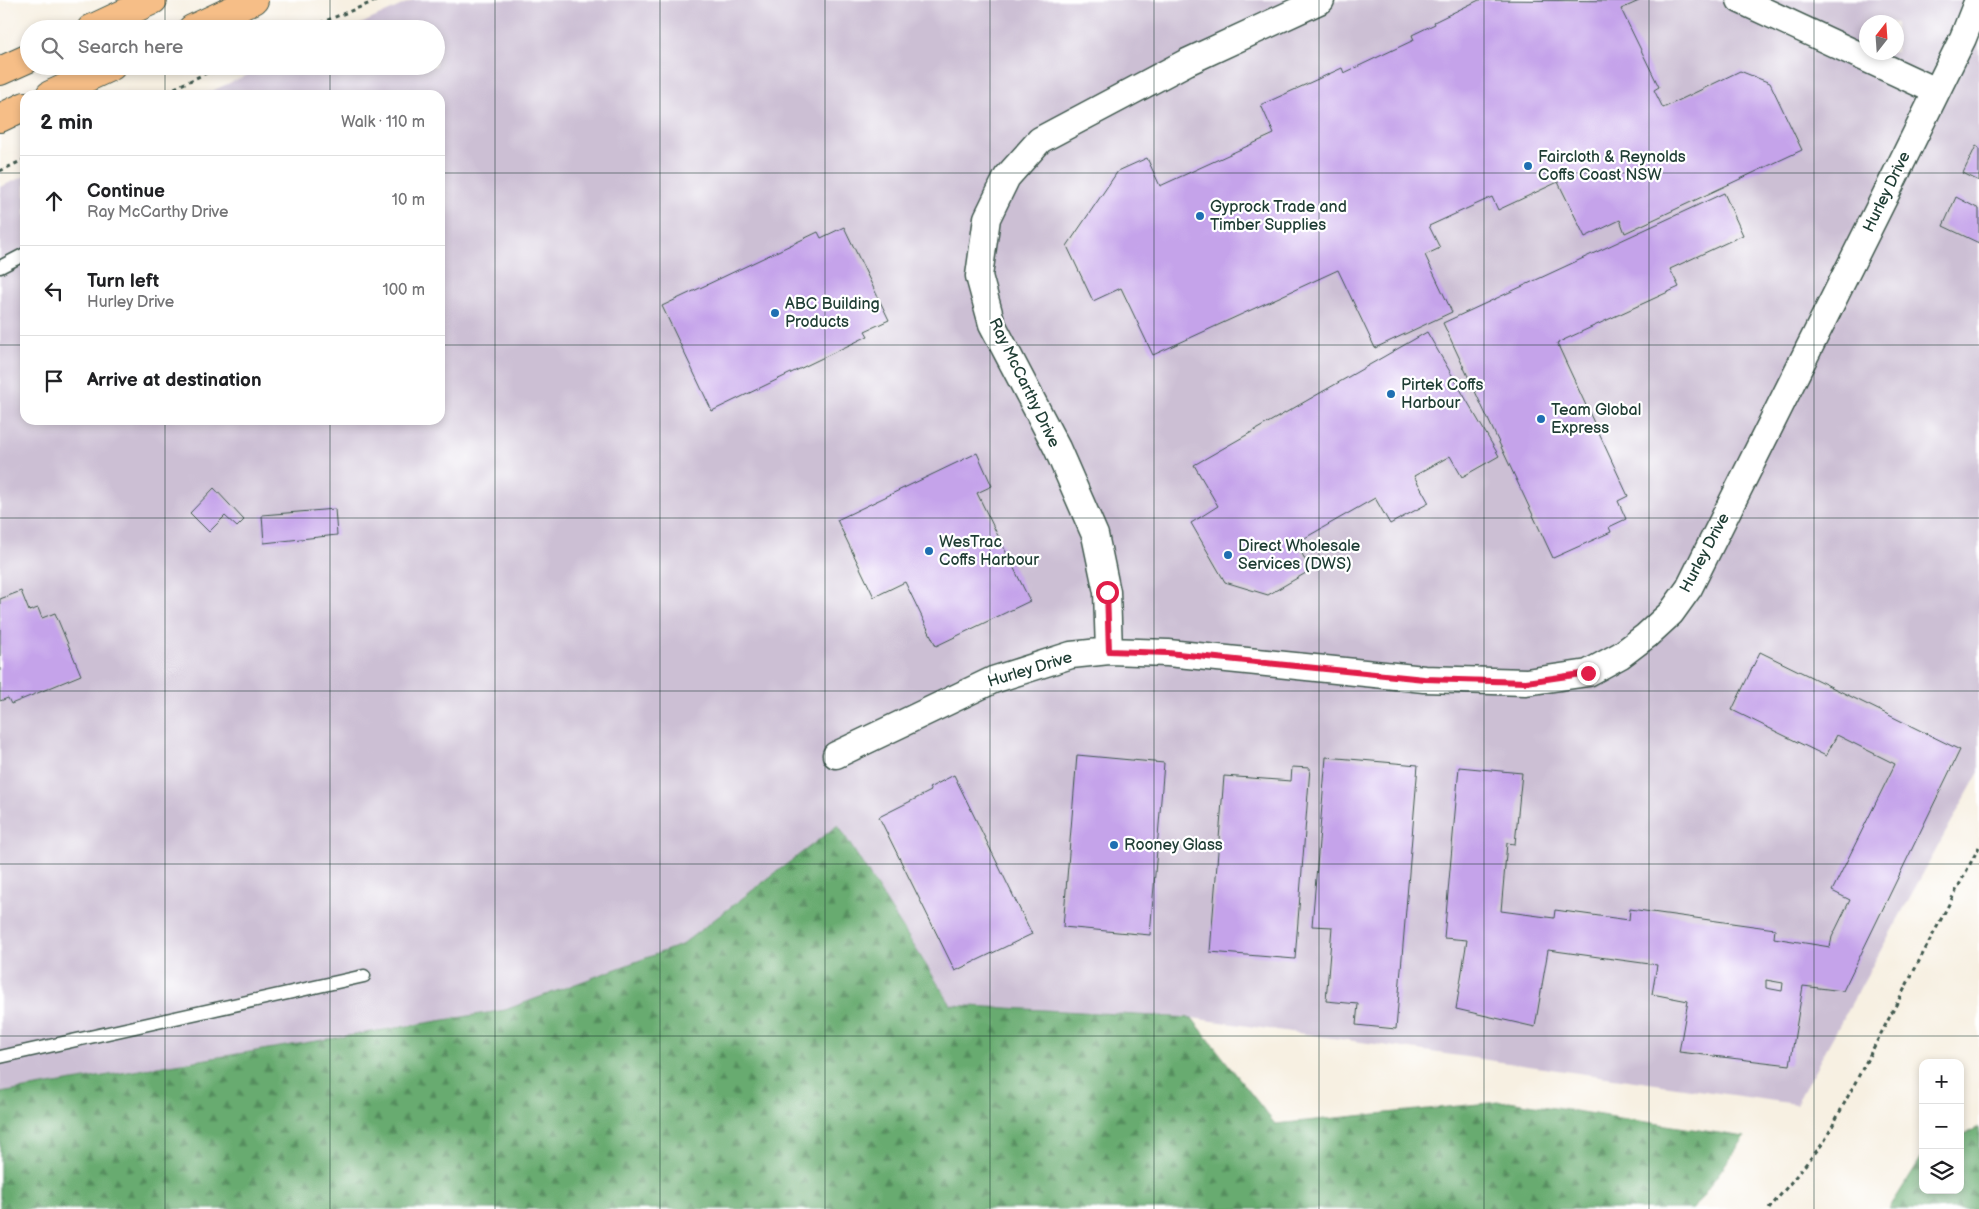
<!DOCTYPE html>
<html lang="en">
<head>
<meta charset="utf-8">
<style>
	:root { --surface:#fff; --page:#f6f6f6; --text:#202124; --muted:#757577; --line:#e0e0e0 }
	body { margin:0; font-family:"Balsamiq Sans",sans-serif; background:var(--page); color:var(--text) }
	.controls { position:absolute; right:15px; bottom:15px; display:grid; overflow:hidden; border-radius:10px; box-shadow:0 2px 8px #0003 }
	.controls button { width:45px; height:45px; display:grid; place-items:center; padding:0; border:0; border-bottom:1px solid var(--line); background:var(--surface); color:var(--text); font:25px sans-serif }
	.compass { position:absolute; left:1859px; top:15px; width:45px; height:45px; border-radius:50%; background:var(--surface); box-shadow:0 2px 8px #0003; rotate:17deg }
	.stop { position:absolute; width:15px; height:15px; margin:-11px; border:4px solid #e11d48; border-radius:50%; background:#fff }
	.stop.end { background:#e11d48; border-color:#fff; box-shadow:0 1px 5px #0008 }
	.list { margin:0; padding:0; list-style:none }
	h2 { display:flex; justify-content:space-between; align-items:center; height:65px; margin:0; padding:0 20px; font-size:21px }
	h2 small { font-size:16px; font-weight:400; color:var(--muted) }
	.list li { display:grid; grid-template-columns:32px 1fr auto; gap:15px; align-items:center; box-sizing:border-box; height:90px; padding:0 20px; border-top:1px solid var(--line) }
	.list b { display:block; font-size:19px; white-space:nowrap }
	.list p { margin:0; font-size:16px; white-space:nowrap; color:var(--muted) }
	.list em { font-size:16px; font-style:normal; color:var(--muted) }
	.icon { flex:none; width:28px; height:28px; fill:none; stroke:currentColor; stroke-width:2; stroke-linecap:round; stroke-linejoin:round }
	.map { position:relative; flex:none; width:1979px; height:1209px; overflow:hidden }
	.search { position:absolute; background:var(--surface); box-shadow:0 2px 8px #0003; left:20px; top:20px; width:425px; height:55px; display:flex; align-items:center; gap:12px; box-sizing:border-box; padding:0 18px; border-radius:28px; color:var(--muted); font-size:19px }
	.panel { position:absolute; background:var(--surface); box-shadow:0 2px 8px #0003; left:20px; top:90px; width:425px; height:335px; border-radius:15px }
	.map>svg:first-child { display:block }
</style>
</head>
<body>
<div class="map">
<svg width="1979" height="1209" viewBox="0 0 1979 1209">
	<defs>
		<pattern id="forest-firs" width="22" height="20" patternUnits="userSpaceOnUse" patternTransform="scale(1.25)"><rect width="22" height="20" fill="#67ab70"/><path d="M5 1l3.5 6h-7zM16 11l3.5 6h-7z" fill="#548c5d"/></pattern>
	</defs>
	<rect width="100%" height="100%" fill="#fff"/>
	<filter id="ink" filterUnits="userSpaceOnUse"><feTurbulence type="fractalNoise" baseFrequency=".02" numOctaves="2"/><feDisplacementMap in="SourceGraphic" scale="10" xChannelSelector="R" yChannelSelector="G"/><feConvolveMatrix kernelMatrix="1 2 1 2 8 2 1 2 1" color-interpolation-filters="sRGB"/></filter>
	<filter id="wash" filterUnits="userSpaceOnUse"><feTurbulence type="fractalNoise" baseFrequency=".0096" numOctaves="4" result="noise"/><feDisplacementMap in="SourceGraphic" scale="20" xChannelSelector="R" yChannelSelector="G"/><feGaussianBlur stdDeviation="1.12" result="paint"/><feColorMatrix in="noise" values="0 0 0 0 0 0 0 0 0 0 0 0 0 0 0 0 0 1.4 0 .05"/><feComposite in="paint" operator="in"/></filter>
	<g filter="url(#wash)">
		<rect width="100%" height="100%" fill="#f7f0e2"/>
		<path fill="#ccbfd4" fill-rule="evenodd" d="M413,0H1979V772L1796,1104L1192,1018L812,1000L505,1010L0,1093V187L25,176V420H440V95H203L267,66H436V29H350ZM1866,22H1896V52H1866Z"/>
		<path fill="url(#forest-firs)" stroke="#437452" d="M838,825L951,1005L1192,1018L1275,1124L1509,1101L1745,1137L1693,1209H0V1093L505,1010L681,945Z
			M1979,1127V1209H1889L1923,1155V1190H1960V1136Z"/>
		<g id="blocks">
			<path fill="#c5a3ea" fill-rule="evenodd" d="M1479,0L1639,1L1621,9L1659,87L1654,90L1663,108L1740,71L1770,83L1802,150L1625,233L1620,220L1585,237L1558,182L1498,210L1492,197L1429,226L1440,248L1425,255L1452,312L1375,348L1338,270L1153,355L1121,288L1093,301L1067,246L1118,171L1147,158L1160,186L1274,134L1261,105L1342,68L1344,73L1414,40L1412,35L1435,24L1434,22Z
				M1976,146L1979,148V181L1963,173Z
				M1724,193L1743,235L1670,269L1679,287L1557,343L1628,496L1618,501L1626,519L1609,527L1611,532L1553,558L1443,323Z
				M1956,197L1979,209V243L1943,226Z
				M844,227L889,320L865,331L868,336L712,411L662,306L818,232L821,238Z
				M1427,332L1499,456L1462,477L1450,456L1414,476L1429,503L1390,524L1375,498L1296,543L1311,570L1268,595L1225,582L1191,523L1218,506L1194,465Z
				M977,453L992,486L977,493L1030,601L936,646L905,582L874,597L837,520Z
				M214,488L244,520L237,527L225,516L209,532L190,513Z
				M335,509L337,535L264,543L262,515Z
				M21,591L29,611L38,608L42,618L55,613L81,675L11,704L8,698L0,701V599Z
				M1760,652L1960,750L1843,991L1803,986L1790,1065L1679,1052L1688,1001L1652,994L1657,965L1548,950L1535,1027L1456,1009L1467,940L1444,938L1459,767L1522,773L1515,844L1507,843L1501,911L1554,918L1555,910L1629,920L1630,909L1775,929L1774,938L1830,947L1832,937L1850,900L1832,891L1895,764L1837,735L1826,756L1732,710ZM1766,980L1783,983L1782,991L1766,988Z
				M1077,755L1164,763L1150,935L1063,927Z
				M1326,757L1418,765L1396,1029L1356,1025L1358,1004L1326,1001L1332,927L1312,926Z
				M1292,767L1310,768L1295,959L1210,952L1224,776L1291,781Z
				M954,775L1032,934L955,971L879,817L931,791L929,788Z"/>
		</g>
	</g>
	<g filter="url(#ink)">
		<use href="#blocks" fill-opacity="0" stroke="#3f584e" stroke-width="1"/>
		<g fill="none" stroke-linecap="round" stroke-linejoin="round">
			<defs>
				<path id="lane" d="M0,267L25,254
					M0,1057L364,976"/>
				<path id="street" d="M1740,0L1936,91
					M1109,651L1107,592L1095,535L1057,448L992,324L979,276L987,218L1007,177L1040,140L1187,62L1321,0
					M836,755L993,680L1071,655L1109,651L1168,653L1424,679L1526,682L1588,673L1621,655L1646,636L1671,613L1689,588L1885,196L1963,38L1978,0"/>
				<path id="highway" d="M91,29L153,0
					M192,29L254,0
					M0,71L29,58
					M50,95L112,66
					M0,118L25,106"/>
			</defs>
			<use href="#lane" stroke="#3f584e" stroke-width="15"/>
			<use href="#street" stroke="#3f584e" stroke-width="29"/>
			<use href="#highway" stroke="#3f584e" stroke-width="30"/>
			<path stroke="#3f584e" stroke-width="3" stroke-dasharray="4 4" stroke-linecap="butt" d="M305,29L378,0
				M160,95L221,66
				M0,171L25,159
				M1769,1209L1824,1142L1979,847"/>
			<use href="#lane" stroke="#fff" stroke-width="12"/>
			<use href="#street" stroke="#fff" stroke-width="26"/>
			<use href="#highway" stroke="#f6be87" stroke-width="28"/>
		</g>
	</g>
	<g fill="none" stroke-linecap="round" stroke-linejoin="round" filter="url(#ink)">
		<path stroke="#e11d48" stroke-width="6" d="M1107,592L1109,651L1168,653L1424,679L1526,682L1588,673"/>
	</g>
	<path fill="none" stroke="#1f3d34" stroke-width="1" stroke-opacity="0.55" d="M165,0V29M330,0V29M495,0V1209M660,0V1209M825,0V1209M990,0V1209M1154,0V1209M1319,0V1209M1484,0V1209M1649,0V1209M1814,0V1209M165,66V95M330,66V95M0,173H25M440,173H1979M0,345H25M440,345H1979M165,420V1209M330,420V1209M0,518H1979M0,691H1979M0,864H1979M0,1036H1979"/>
	<g fill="#1f6fb2" stroke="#fff" stroke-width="2">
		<circle cx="1528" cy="166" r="5"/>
		<circle cx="1200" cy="216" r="5"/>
		<circle cx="775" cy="313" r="5"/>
		<circle cx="1391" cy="394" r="5"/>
		<circle cx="1541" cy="419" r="5"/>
		<circle cx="929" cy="551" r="5"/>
		<circle cx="1228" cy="555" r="5"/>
		<circle cx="1114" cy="845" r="5"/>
	</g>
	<g text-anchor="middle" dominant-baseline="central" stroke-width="4.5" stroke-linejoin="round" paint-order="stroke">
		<g font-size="16" fill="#1f3d34" stroke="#fff" text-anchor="start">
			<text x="1538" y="157">Faircloth &amp; Reynolds<tspan x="1538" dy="18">Coffs Coast NSW</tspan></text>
			<text x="1210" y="207">Gyprock Trade and<tspan x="1210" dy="18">Timber Supplies</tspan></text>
			<text x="785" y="304">ABC Building<tspan x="785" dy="18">Products</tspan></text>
			<text x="1401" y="385">Pirtek Coffs<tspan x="1401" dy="18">Harbour</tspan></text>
			<text x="1551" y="410">Team Global<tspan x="1551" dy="18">Express</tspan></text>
			<text x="939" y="542">WesTrac<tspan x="939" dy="18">Coffs Harbour</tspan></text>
			<text x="1238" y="546">Direct Wholesale<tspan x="1238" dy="18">Services (DWS)</tspan></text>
			<text x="1124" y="845">Rooney Glass</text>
		</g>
		<g font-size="16" fill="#1f3d34" stroke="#fff">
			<text transform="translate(1887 192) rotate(-64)">Hurley Drive</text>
			<text transform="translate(1024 383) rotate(64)">Ray McCarthy Drive</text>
			<text transform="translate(1705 553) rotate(-62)">Hurley Drive</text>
			<text transform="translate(1030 670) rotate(-17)">Hurley Drive</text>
		</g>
	</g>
</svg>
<div class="controls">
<button>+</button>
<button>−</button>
<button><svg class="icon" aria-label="layers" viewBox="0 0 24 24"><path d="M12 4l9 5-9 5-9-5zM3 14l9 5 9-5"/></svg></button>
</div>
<svg class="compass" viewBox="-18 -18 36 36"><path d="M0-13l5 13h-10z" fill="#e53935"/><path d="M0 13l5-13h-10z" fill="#757577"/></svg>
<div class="stop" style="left:1107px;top:592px"></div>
<div class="stop end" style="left:1588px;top:673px"></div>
<div class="search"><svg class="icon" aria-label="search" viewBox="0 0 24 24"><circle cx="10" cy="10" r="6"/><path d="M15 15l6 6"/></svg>Search here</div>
<section class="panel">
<h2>2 min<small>Walk · 110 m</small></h2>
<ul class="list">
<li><svg class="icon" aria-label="ahead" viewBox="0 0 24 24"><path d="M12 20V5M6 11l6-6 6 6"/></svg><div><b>Continue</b><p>Ray McCarthy Drive</p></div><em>10 m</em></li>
<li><svg class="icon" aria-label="left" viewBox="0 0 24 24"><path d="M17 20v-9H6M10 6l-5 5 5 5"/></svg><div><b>Turn left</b><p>Hurley Drive</p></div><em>100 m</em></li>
<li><svg class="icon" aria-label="arrive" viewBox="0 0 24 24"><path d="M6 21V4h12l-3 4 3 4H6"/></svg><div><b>Arrive at destination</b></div></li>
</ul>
</section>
</div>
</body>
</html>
